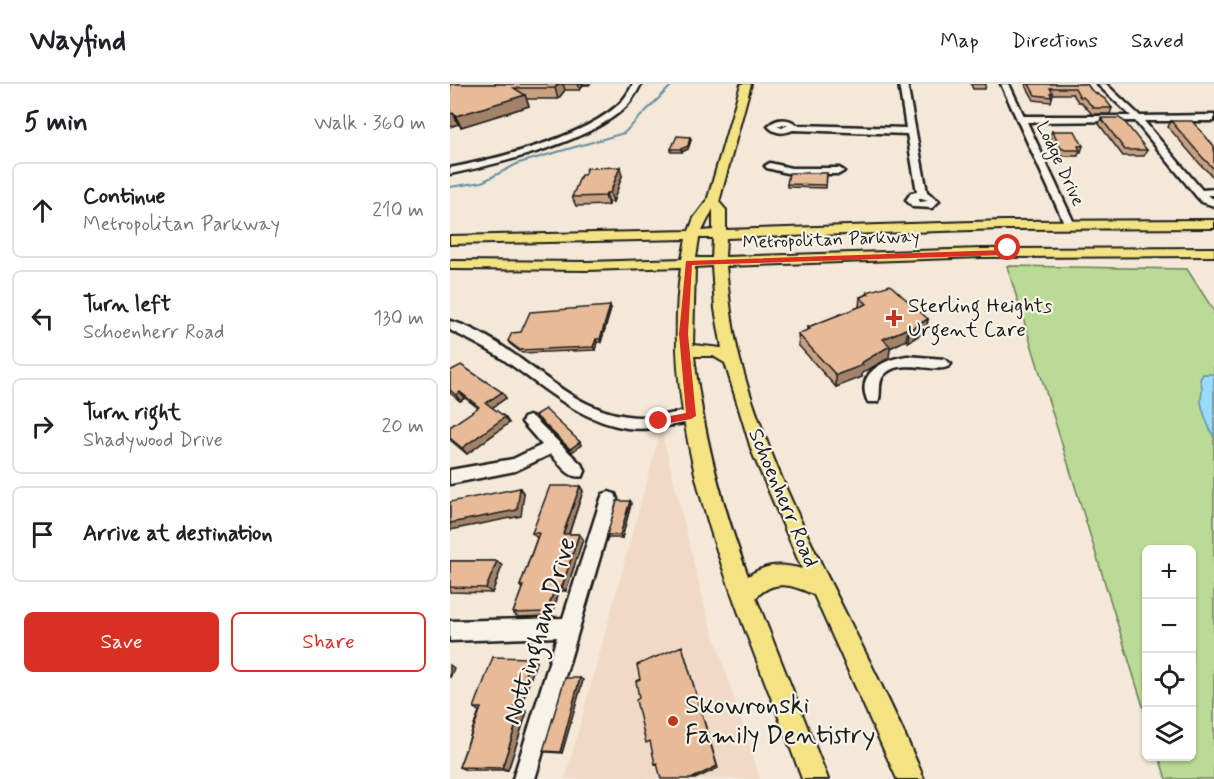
<!DOCTYPE html>
<html lang="en">
<head>
<meta charset="utf-8">
<style>
	:root { --surface:#fff; --page:#f6f6f6; --text:#202124; --muted:#757577; --line:#e0e0e0; --accent:#d93025 }
	body { margin:0; font-family:Mynerve,sans-serif; background:var(--page); color:var(--text) }
	.controls { position:absolute; right:18px; bottom:18px; display:grid; overflow:hidden; border-radius:9px; box-shadow:0 2px 4px #0004 }
	.controls button { width:54px; height:54px; display:grid; place-items:center; padding:0; border:0; border-bottom:2px solid var(--line); background:var(--surface); color:var(--text); font:30px sans-serif }
	.stop { position:absolute; width:18px; height:18px; margin:-14px; border:4px solid #d93025; border-radius:50%; background:#fff }
	.stop.end { background:#d93025; border-color:#fff; box-shadow:0 2px 6px #0008 }
	.list { margin:0; padding:0; list-style:none }
	h2 { display:flex; justify-content:space-between; align-items:center; height:78px; margin:0; padding:0 24px; font-size:26px }
	h2 small { font-size:20px; font-weight:400; color:var(--muted) }
	.list li { display:grid; grid-template-columns:39px 1fr auto; gap:18px; align-items:center; box-sizing:border-box; height:96px; margin:0 12px 12px; padding:0 12px; border:2px solid var(--line); border-radius:9px }
	.list b { display:block; font-size:22px; white-space:nowrap }
	.list p { margin:0; font-size:20px; white-space:nowrap; color:var(--muted) }
	.list em { font-size:20px; font-style:normal; color:var(--muted) }
	.actions { display:flex; gap:12px; padding:18px 24px }
	.actions a { flex:1; padding:14px 0; border:2px solid var(--accent); border-radius:9px; text-align:center; font-size:21px; color:var(--accent) }
	.actions .main { background:var(--accent); color:#fff }
	.icon { flex:none; width:33px; height:33px; fill:none; stroke:currentColor; stroke-width:2; stroke-linecap:round; stroke-linejoin:round }
	.map { position:relative; flex:none; width:764px; height:695px; overflow:hidden }
	header { display:flex; align-items:center; gap:36px; box-sizing:border-box; height:84px; padding:0 30px; background:var(--surface); border-bottom:2px solid var(--line) }
	header strong { font-size:28px }
	nav { display:flex; gap:33px; margin-inline-start:auto; font-size:21px }
	main { display:flex }
	aside { flex:1; background:var(--surface) }
	.map>svg:first-child { display:block }
</style>
</head>
<body>
<header>
<strong>Wayfind</strong>
<nav><a>Map</a><a>Directions</a><a>Saved</a></nav>
</header>
<main>
<aside>
<h2>5 min<small>Walk · 360 m</small></h2>
<ul class="list">
<li><svg class="icon" aria-label="ahead" viewBox="0 0 24 24"><path d="M12 20V5M6 11l6-6 6 6"/></svg><div><b>Continue</b><p>Metropolitan Parkway</p></div><em>210 m</em></li>
<li><svg class="icon" aria-label="left" viewBox="0 0 24 24"><path d="M17 20v-9H6M10 6l-5 5 5 5"/></svg><div><b>Turn left</b><p>Schoenherr Road</p></div><em>130 m</em></li>
<li><svg class="icon" aria-label="right" viewBox="0 0 24 24"><path d="M7 20v-9h11M14 6l5 5-5 5"/></svg><div><b>Turn right</b><p>Shadywood Drive</p></div><em>20 m</em></li>
<li><svg class="icon" aria-label="arrive" viewBox="0 0 24 24"><path d="M6 21V4h12l-3 4 3 4H6"/></svg><div><b>Arrive at destination</b></div></li>
</ul>
<div class="actions"><a class="main">Save</a><a>Share</a></div>
</aside>
<div class="map">
<svg width="764" height="695" viewBox="0 0 764 695">
	<rect width="100%" height="100%" fill="#f4e8d8"/>
	<filter id="ink" filterUnits="userSpaceOnUse"><feTurbulence type="fractalNoise" baseFrequency=".0167" numOctaves="2"/><feDisplacementMap in="SourceGraphic" scale="12" xChannelSelector="R" yChannelSelector="G"/><feConvolveMatrix kernelMatrix="1 2 1 2 8 2 1 2 1" color-interpolation-filters="sRGB"/></filter>
	<g filter="url(#ink)">
		<path fill="#f0dac5" d="M211,345L254,520L310,695H115Z"/>
		<path fill="#badb95" stroke="#6b7c58" stroke-width="1.5" d="M557,182L737,185L764,227V695H716L709,673L742,672V466H696V632Z"/>
		<path fill="#98dbfa" stroke="#668fa1" stroke-width="1.5" d="M753,290H764V353C759,346 750,321 751,314C752,306 753,304 750,295Z"/>
		<g fill="none" stroke-linecap="round" stroke-linejoin="round">
			<path stroke="#668fa1" stroke-width="2" d="M0,103L32,98L69,79L174,49L221,2"/>
			<defs>
				<path id="minor" d="M183,0H191C186,10 181,19 172,26C132,60 51,79 0,90V84C49,74 129,55 167,22C174,16 179,8 183,0Z
					M449,0H457L477,108L489,117L482,124L463,123L456,116L461,109L467,108L457,50L343,46C334,50 325,50 318,42C326,34 338,33 347,41L456,44ZM330,41H338L332,44L327,42ZM468,114L478,117L470,118Z
					M551,0H559L574,32H681L647,0H656L690,32L764,31V37H694L752,106L764,105V111H757L764,115V122L752,118L747,113L685,37L577,38L625,141L624,143H616Z
					M320,79L341,84H389L394,87L389,90H341L317,84L315,82Z
					M0,237C66,255 109,323 177,332C198,335 220,330 241,326L246,328L248,332L246,336L241,338C220,341 198,347 177,344C128,336 95,304 57,278C39,265 19,256 0,246Z
					M457,272L494,275L501,280C491,293 451,271 434,291C427,299 432,309 428,318H418C404,289 435,275 457,272Z
					M79,332L84,334L133,382L135,387L133,392C119,396 109,379 101,370L65,387L0,400V386L63,375L92,361L72,338L74,334Z
					M159,408L165,410L167,415L85,695H63L107,553L0,557V537L113,534L151,415L153,410Z"/>
				<path id="major" d="M291,0H301L269,118L276,126V146L553,137L764,136V144L553,145L276,154L275,173L532,165L764,164V172L532,173L276,182C279,213 282,245 290,276C330,424 416,554 474,695H447L364,511C344,501 323,494 306,514L378,695H352C293,532 206,360 231,183L138,186L0,185V177L138,178L232,175L236,155L0,160V152L239,147L244,134L257,117ZM263,125V146L252,147ZM249,154H263L262,174H246ZM262,182L265,225L272,264L243,261L245,183ZM244,272H263L275,279L302,368L352,485C332,479 315,480 298,492C271,419 253,349 244,272Z"/>
			</defs>
			<use href="#minor" stroke="#1c1c1c" stroke-width="5"/>
			<use href="#major" stroke="#1c1c1c" stroke-width="4"/>
			<use href="#minor" fill="#f7f3e8" fill-rule="evenodd"/>
			<use href="#major" fill="#f4e382" fill-rule="evenodd"/>
		</g>
		<path fill="#c8a183" stroke="#1c1c1c" stroke-width="1.5" d="M0,0H140L139,1H133L130,6H115L108,15H76L79,22L11,43L8,40L0,43Z
			M521,0H536L535,5H523Z
			M575,0H637L641,6L662,24L660,30H642L631,18H628L623,10H603L601,18L584,16Z
			M651,34L697,66L694,72H673L649,40Z
			M721,37L764,62V93L762,92L750,80L718,43Z
			M602,47L633,62L631,68H629L628,72H613L609,70L600,52Z
			M241,56L238,65L232,68H221V65Z
			M377,89L376,104L337,103V100Z
			M172,92L163,118H159L158,121L126,122L122,113Z
			M417,208L478,235L476,247L458,258L456,256L440,264L439,274L412,289V293L386,303L349,262L348,250L358,246V243L409,223L410,213L417,210Z
			M161,225L151,258H147L145,266L72,269L60,260L58,257L71,248Z
			M0,287L56,314L42,324L55,333L59,339L17,370L0,356V343L28,324L15,314L10,317L0,309Z
			M85,331L131,361L122,368L87,334Z
			M130,402L133,407L119,450H129L133,455L116,507H109L102,532L68,533L63,529L72,505L70,502L87,454L82,449Z
			M180,417L181,420L172,454H159L157,451Z
			M0,477H47L52,482L42,509L0,508Z
			M86,578L70,625L77,628L58,686H16L9,683L29,627L24,624Z
			M133,596L112,669L96,668L93,667Z"/>
		<path fill="#a2836a" stroke="#1c1c1c" stroke-width="1.5" d="M108,0H113L115,6L108,15L105,4Z
			M128,0H133V1L130,6Z
			M75,11L79,22L11,43L6,32Z
			M3,29L8,40L0,43V30Z
			M240,53L241,56L238,65L232,68L231,65Z
			M170,83L172,92L163,118L160,109Z
			M156,109L159,118L158,121L155,112Z
			M160,222L161,225L151,258L150,255Z
			M478,235L476,247L458,258L459,246Z
			M458,244L456,256L440,264L439,274L412,289V293L386,303V291L411,279L433,255Z
			M146,255L147,258L145,266L143,263Z
			M10,308L15,314L10,317L6,311Z
			M52,308L56,314L40,325L36,319Z
			M55,333L59,339L17,370L12,364Z
			M130,358L131,361L122,368L120,365Z
			M130,402L133,407L117,455L113,450Z
			M70,404L74,410L71,432L0,446V439Z
			M180,417L181,420L172,454L170,451Z
			M129,450L133,455L116,507L112,503Z
			M47,477L52,482L42,509L36,504Z
			M105,503L109,507L102,532L97,528Z
			M232,562L268,684L245,695H241Z
			M81,574L86,578L69,628L63,625Z
			M0,581L4,584L0,594Z
			M130,594L133,596L112,669L110,668Z
			M71,625L77,628L58,686L52,684Z"/>
		<path fill="#e8bb98" stroke="#1c1c1c" stroke-width="1.5" d="M0,0H108L105,4H64L75,11L6,32L3,29L0,30Z
			M579,0H637L641,6L655,15L662,24H644L633,13H630L625,4H600L603,9H600L602,13L585,11Z
			M651,34H669L674,37L697,66H675Z
			M721,37H742L764,62V85L753,74Z
			M602,47H625L633,62H628L630,66H615L611,64Z
			M227,52L240,53L238,62L231,65H221Z
			M170,83L160,109H156L155,112L122,113L131,91H134L137,84Z
			M339,89H377L376,101L337,100Z
			M440,201L478,235L459,246L458,244L433,255L440,262L411,279L413,281L386,291L348,250L360,245L358,243L417,220L410,213L419,210L417,208Z
			M160,222L150,255H146L143,263L70,266L58,257L62,249L71,248L80,228Z
			M11,281L52,308L36,319L55,333L12,364L0,354V343L29,323L10,308L6,311L0,306V287Z
			M95,325L130,358L120,365L85,331Z
			M100,402H130L113,450H129L112,503H105L97,528L63,529L73,502H70L89,449H82Z
			M70,404L67,426L0,439V418Z
			M167,417H180L170,451H157Z
			M0,477H47L36,504L0,503Z
			M232,562L267,682L241,695H211L207,679L205,680L200,657L196,659L186,616L189,614L186,597L190,595L187,581Z
			M43,573L81,574L63,625H71L52,684L9,683L31,624H24Z
			M115,594H130L110,668L93,667Z"/>
	</g>
	<path fill="#d93025" d="M555,163L562,164L554,171L242,181L238,250L246,332L241,335L209,341L204,337L209,334L236,329L229,250L236,177L552,166Z"/>
	<g fill="#c8321e" stroke="#f7f3e8" stroke-width="2">
		<path d="M441 225h6v6h6v6h-6v6h-6v-6h-6v-6h6z"/>
		<circle cx="223" cy="637" r="6"/>
	</g>
	<g text-anchor="middle" dominant-baseline="central" stroke-width="4.5" stroke-linejoin="round" paint-order="stroke">
		<g font-size="18" fill="#1c1c1c" stroke="#f7f3e8">
			<text transform="translate(610 80) rotate(65)">Lodge Drive</text>
			<text transform="translate(381 156) rotate(-2)">Metropolitan Parkway</text>
		</g>
		<g font-size="21" fill="#1c1c1c" stroke="#f7f3e8" text-anchor="start">
			<text x="458" y="222">Sterling Heights<tspan x="458" dy="24">Urgent Care</tspan></text>
		</g>
		<g font-size="21" fill="#1c1c1c" stroke="#f7f3e8">
			<text transform="translate(333 414) rotate(67)">Schoenherr Road</text>
		</g>
		<g font-size="26" fill="#1c1c1c" stroke="#f7f3e8">
			<text transform="translate(90 547) rotate(-73)">Nottingham Drive</text>
		</g>
		<g font-size="26" fill="#1c1c1c" stroke="#f7f3e8" text-anchor="start">
			<text x="235" y="622">Skowronski<tspan x="235" dy="30">Family Dentistry</tspan></text>
		</g>
	</g>
</svg>
<div class="controls">
<button>+</button>
<button>−</button>
<button><svg class="icon" aria-label="locate" viewBox="0 0 24 24"><circle cx="12" cy="12" r="6"/><path d="M12 2v4M12 18v4M2 12h4M18 12h4"/></svg></button>
<button><svg class="icon" aria-label="layers" viewBox="0 0 24 24"><path d="M12 4l9 5-9 5-9-5zM3 14l9 5 9-5"/></svg></button>
</div>
<div class="stop" style="left:558px;top:164px"></div>
<div class="stop end" style="left:209px;top:337px"></div>
</div>
</main>
</body>
</html>
